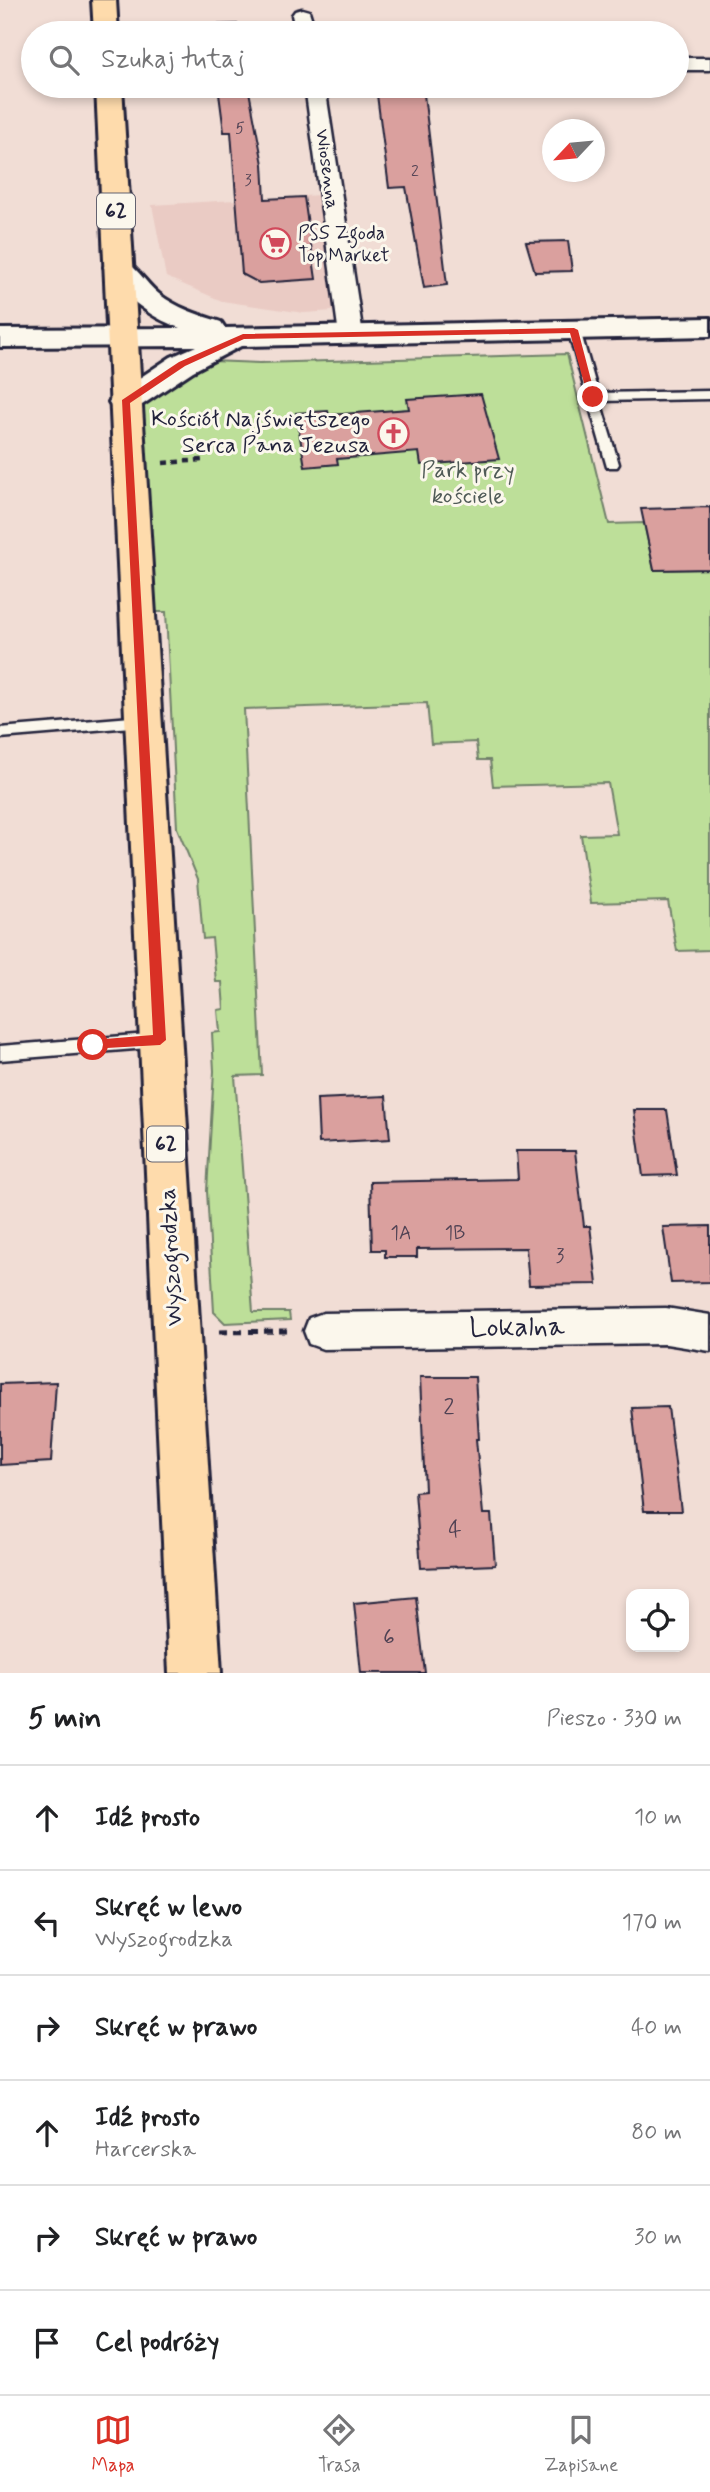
<!DOCTYPE html>
<html lang="pl">
<head>
<meta charset="utf-8">
<style>
	:root { --surface:#fff; --page:#f2f2f2; --text:#202124; --muted:#757577; --line:#e0e0e0; --accent:#d93025 }
	body { margin:0; font-family:Mynerve,sans-serif; background:var(--page); color:var(--text) }
	.controls { position:absolute; right:21px; bottom:21px; display:grid; overflow:hidden; border-radius:14px; box-shadow:0 4px 10px #0003 }
	.controls button { width:63px; height:63px; display:grid; place-items:center; padding:0; border:0; border-bottom:2px solid var(--line); background:var(--surface); color:var(--text); font:35px sans-serif }
	.compass { position:absolute; left:542px; top:119px; width:63px; height:63px; border-radius:50%; background:var(--surface); box-shadow:0 4px 10px #0003; rotate:244deg }
	.stop { position:absolute; width:21px; height:21px; margin:-16px; border:5px solid #d93025; border-radius:50%; background:#fff }
	.stop.end { background:#d93025; border-color:#fff; box-shadow:0 2px 7px #0008 }
	.list { margin:0; padding:0; list-style:none }
	h2 { display:flex; justify-content:space-between; align-items:center; height:91px; margin:0; padding:0 28px; font-size:30px }
	h2 small { font-size:23px; font-weight:400; color:var(--muted) }
	.list li { display:grid; grid-template-columns:46px 1fr auto; gap:21px; align-items:center; box-sizing:border-box; height:105px; padding:0 28px; border-top:2px solid var(--line) }
	.list b { display:block; font-size:26px; white-space:nowrap }
	.list p { margin:0; font-size:23px; white-space:nowrap; color:var(--muted) }
	.list em { font-size:23px; font-style:normal; color:var(--muted) }
	.icon { flex:none; width:38px; height:38px; fill:none; stroke:currentColor; stroke-width:2; stroke-linecap:round; stroke-linejoin:round }
	.map { position:relative; flex:none; width:710px; height:1673px; overflow:hidden }
	.search { position:absolute; background:var(--surface); box-shadow:0 4px 10px #0003; left:21px; right:21px; top:21px; height:77px; display:flex; align-items:center; gap:18px; box-sizing:border-box; padding:0 24px; border-radius:38px; color:var(--muted); font-size:26px }
	.sheet { height:721px; background:var(--surface) }
	nav { display:flex; justify-content:space-around; align-items:center; box-sizing:border-box; height:98px; border-top:2px solid var(--line); background:var(--surface); font-size:19px; color:var(--muted) }
	nav a { display:grid; justify-items:center; gap:4px }
	nav .on { color:var(--accent) }
	.map>svg:first-child { display:block }
</style>
</head>
<body>
<div class="map">
<svg width="710" height="1673" viewBox="0 0 710 1673">
	<rect width="100%" height="100%" fill="#f1ddd5"/>
	<filter id="ink" filterUnits="userSpaceOnUse"><feTurbulence type="fractalNoise" baseFrequency=".0143" numOctaves="2"/><feDisplacementMap in="SourceGraphic" scale="14" xChannelSelector="R" yChannelSelector="G"/><feConvolveMatrix kernelMatrix="1 2 1 2 8 2 1 2 1" color-interpolation-filters="sRGB"/></filter>
	<g filter="url(#ink)">
		<path fill="#eacbc4" d="M320,195L333,311L304,313L222,301L166,277L152,205Z"/>
		<path fill="#bddf99" stroke="#70806a" stroke-width="2" d="M567,354L609,524L644,523L654,570L710,569V950L677,951L668,901L591,903L581,835L617,834L608,783L493,786L490,760H478L476,742L431,744L427,703L244,709L262,1075L235,1076L253,1312H289L290,1320L225,1323L214,1312L207,1191L214,1071L212,1033L220,1032L218,1010L224,1009L222,982H216L212,938L203,939L198,879L177,828L166,612H156L143,403L211,361L260,363Z"/>
		<path fill="#daa09e" stroke="#22223b" stroke-width="2" d="M238,24L239,33H211L210,25Z
			M218,86H248L263,164L265,199L304,197L316,279L259,283L242,274L231,132H224Z
			M423,86L447,285L424,288L406,187L389,188L376,87Z
			M568,241L572,271L535,272L526,242Z
			M481,394L499,459L421,465L419,452L337,459L338,464L305,467L296,413L328,411L329,415L409,409L407,399Z
			M710,507V569L654,570L641,509Z
			M386,1096L390,1139L319,1143L317,1099Z
			M634,1110H667L677,1175L643,1176Z
			M516,1151H575L584,1226H590L597,1284L529,1285L526,1248L417,1249V1257H385V1250H372L370,1182L518,1179Z
			M710,1226V1282L671,1283L663,1227Z
			M420,1377H475L479,1439H476L483,1514H491L495,1565L421,1568L415,1492L425,1491Z
			M56,1382L51,1462L0,1465V1384Z
			M668,1407L681,1511H644L632,1408Z
			M416,1597L425,1673H361L354,1603Z"/>
		<g fill="none" stroke-linecap="round" stroke-linejoin="round">
			<defs>
				<path id="service" d="M574,326L580,330L598,393L710,391V399L600,401L619,464L617,467H607L568,330Z
					M143,716L150,721L143,726L0,738V728Z
					M160,1033L166,1035L169,1040L166,1045L160,1047L0,1060V1046Z"/>
				<path id="minor" d="M302,9L309,11L316,33H296L292,15L295,11Z
					M677,58H710V70H677Z
					M305,86H325L363,335L360,340L351,342L342,340L339,335Z
					M666,1308L710,1315V1351L666,1344L323,1349L309,1344L304,1331L309,1318L323,1313Z"/>
				<path id="tertiary" d="M118,258C135,263 145,283 159,294C177,308 199,315 221,322L225,328L710,318V336L241,346L193,371L136,409L125,412L114,409L109,402L114,395L171,357L196,346L0,347V329L180,328C147,316 124,296 104,267L108,261Z"/>
				<path id="primary" d="M92,0H116L118,33H94Z
					M96,86H122L221,1673H169Z"/>
			</defs>
			<use href="#service" stroke="#22223b" stroke-width="5"/>
			<use href="#minor" stroke="#22223b" stroke-width="5"/>
			<use href="#tertiary" stroke="#22223b" stroke-width="6"/>
			<use href="#primary" stroke="#22223b" stroke-width="6"/>
			<path stroke="#22223b" stroke-width="4.5" stroke-dasharray="6 5" stroke-linecap="butt" d="M163,463L203,460"/>
			<path stroke="#22223b" stroke-width="5" stroke-dasharray="9 6" stroke-linecap="butt" d="M219,1332L287,1331"/>
			<use href="#service" fill="#fbf7ec" fill-rule="evenodd"/>
			<use href="#minor" fill="#fbf7ec" fill-rule="evenodd"/>
			<use href="#tertiary" fill="#fbf7ec" fill-rule="evenodd"/>
			<use href="#primary" fill="#fedbac" fill-rule="evenodd"/>
		</g>
	</g>
	<path fill="#d93025" d="M574,328L578,330L596,399L588,397L570,333L244,339L185,366L130,403L166,1040L160,1045L89,1049V1041L93,1040L153,1035L122,400L179,362L243,334Z"/>
	<defs>
		<symbol id="supermarket-ring" viewBox="-11 -11 22 22"><circle r="9.5" fill="#fbf7ec" stroke="#d1495b" stroke-width="1.5"/><path d="M-6-5.5h2.5l.6 2H6L4.5 2H-2.5L-4.4-4H-6ZM-1.5 3.2a1.3 1.3 0 1 0 .1 0ZM3 3.2a1.3 1.3 0 1 0 .1 0Z" fill="#d1495b"/></symbol>
		<symbol id="church-ring" viewBox="-11 -11 22 22"><circle r="9.5" fill="#fbf7ec" stroke="#d1495b" stroke-width="1.5"/><path d="M-1.2-6h2.4v3.5h3.3v2.4h-3.3V6h-2.4V-.1h-3.3v-2.4h3.3Z" fill="#d1495b"/></symbol>
	</defs>
	<g fill-rule="evenodd">
		<use href="#supermarket-ring" x="258" y="226" width="35" height="35"/>
		<use href="#church-ring" x="376" y="416" width="35" height="35"/>
	</g>
	<g text-anchor="middle" dominant-baseline="central" stroke-width="6" stroke-linejoin="round" paint-order="stroke">
		<g font-size="16" fill="#504254">
			<text x="240" y="128">5</text>
			<text x="415" y="171">2</text>
			<text x="248" y="180">3</text>
		</g>
		<g font-size="19" fill="#22223b" stroke="#fbf7ec">
			<text transform="translate(327 169) rotate(82)">Wiosenna</text>
		</g>
		<g font-size="19" fill="#22223b" stroke="#fbf7ec" text-anchor="start">
			<text x="298" y="233">PSS Zgoda<tspan x="298" dy="22">Top Market</tspan></text>
		</g>
		<g font-size="19" fill="#504254">
			<text x="401" y="1233">1A</text>
			<text x="455" y="1233">1B</text>
			<text x="560" y="1256">3</text>
		</g>
		<g fill="#fbf7ec" stroke="#636270" stroke-width="2">
			<rect x="97" y="193.5" width="38" height="35" rx="5"/>
			<rect x="147" y="1126.5" width="38" height="35" rx="5"/>
		</g>
		<g font-size="21" font-weight="bold" fill="#22223b">
			<text x="116" y="211">62</text>
			<text x="166" y="1144">62</text>
		</g>
		<g font-size="23" fill="#22223b" stroke="#fbf7ec" text-anchor="end">
			<text x="370" y="420">Kościół Najświętszego<tspan x="370" dy="26">Serca Pana Jezusa</tspan></text>
		</g>
		<g font-size="23" fill="#505b57" stroke="#fbf7ec">
			<text x="468" y="471">Park przy<tspan x="468" dy="26">kościele</tspan></text>
		</g>
		<g font-size="23" fill="#22223b" stroke="#fbf7ec">
			<text transform="translate(172 1257) rotate(-93)">Wyszogrodzka</text>
		</g>
		<g font-size="23" fill="#504254">
			<text x="449" y="1408">2</text>
			<text x="455" y="1530">4</text>
			<text x="389" y="1638">6</text>
		</g>
		<g font-size="28" fill="#22223b" stroke="#fbf7ec">
			<text transform="translate(517 1328) rotate(-1)">Lokalna</text>
		</g>
	</g>
</svg>
<div class="controls">
<button><svg class="icon" aria-label="locate" viewBox="0 0 24 24"><circle cx="12" cy="12" r="6"/><path d="M12 2v4M12 18v4M2 12h4M18 12h4"/></svg></button>
</div>
<svg class="compass" viewBox="-18 -18 36 36"><path d="M0-13l5 13h-10z" fill="#e53935"/><path d="M0 13l5-13h-10z" fill="#757577"/></svg>
<div class="stop" style="left:93px;top:1045px"></div>
<div class="stop end" style="left:593px;top:397px"></div>
<div class="search"><svg class="icon" aria-label="search" viewBox="0 0 24 24"><circle cx="10" cy="10" r="6"/><path d="M15 15l6 6"/></svg>Szukaj tutaj</div>
</div>
<section class="sheet">
<h2>5 min<small>Pieszo · 330 m</small></h2>
<ul class="list">
<li><svg class="icon" aria-label="ahead" viewBox="0 0 24 24"><path d="M12 20V5M6 11l6-6 6 6"/></svg><div><b>Idź prosto</b></div><em>10 m</em></li>
<li><svg class="icon" aria-label="left" viewBox="0 0 24 24"><path d="M17 20v-9H6M10 6l-5 5 5 5"/></svg><div><b>Skręć w lewo</b><p>Wyszogrodzka</p></div><em>170 m</em></li>
<li><svg class="icon" aria-label="right" viewBox="0 0 24 24"><path d="M7 20v-9h11M14 6l5 5-5 5"/></svg><div><b>Skręć w prawo</b></div><em>40 m</em></li>
<li><svg class="icon" aria-label="ahead" viewBox="0 0 24 24"><path d="M12 20V5M6 11l6-6 6 6"/></svg><div><b>Idź prosto</b><p>Harcerska</p></div><em>80 m</em></li>
<li><svg class="icon" aria-label="right" viewBox="0 0 24 24"><path d="M7 20v-9h11M14 6l5 5-5 5"/></svg><div><b>Skręć w prawo</b></div><em>30 m</em></li>
<li><svg class="icon" aria-label="arrive" viewBox="0 0 24 24"><path d="M6 21V4h12l-3 4 3 4H6"/></svg><div><b>Cel podróży</b></div></li>
</ul>
</section>
<nav>
<a class="on"><svg class="icon" aria-label="map" viewBox="0 0 24 24"><path d="M3 6l6-2 6 2 6-2v14l-6 2-6-2-6 2zM9 4v14M15 6v14"/></svg>Mapa</a>
<a><svg class="icon" aria-label="directions" viewBox="0 0 24 24"><path d="M12 3l9 9-9 9-9-9zM9 14v-3h6M13 9l2 2-2 2"/></svg>Trasa</a>
<a><svg class="icon" aria-label="saved" viewBox="0 0 24 24"><path d="M7 4h10v16l-5-4-5 4z"/></svg>Zapisane</a>
</nav>
</body>
</html>
